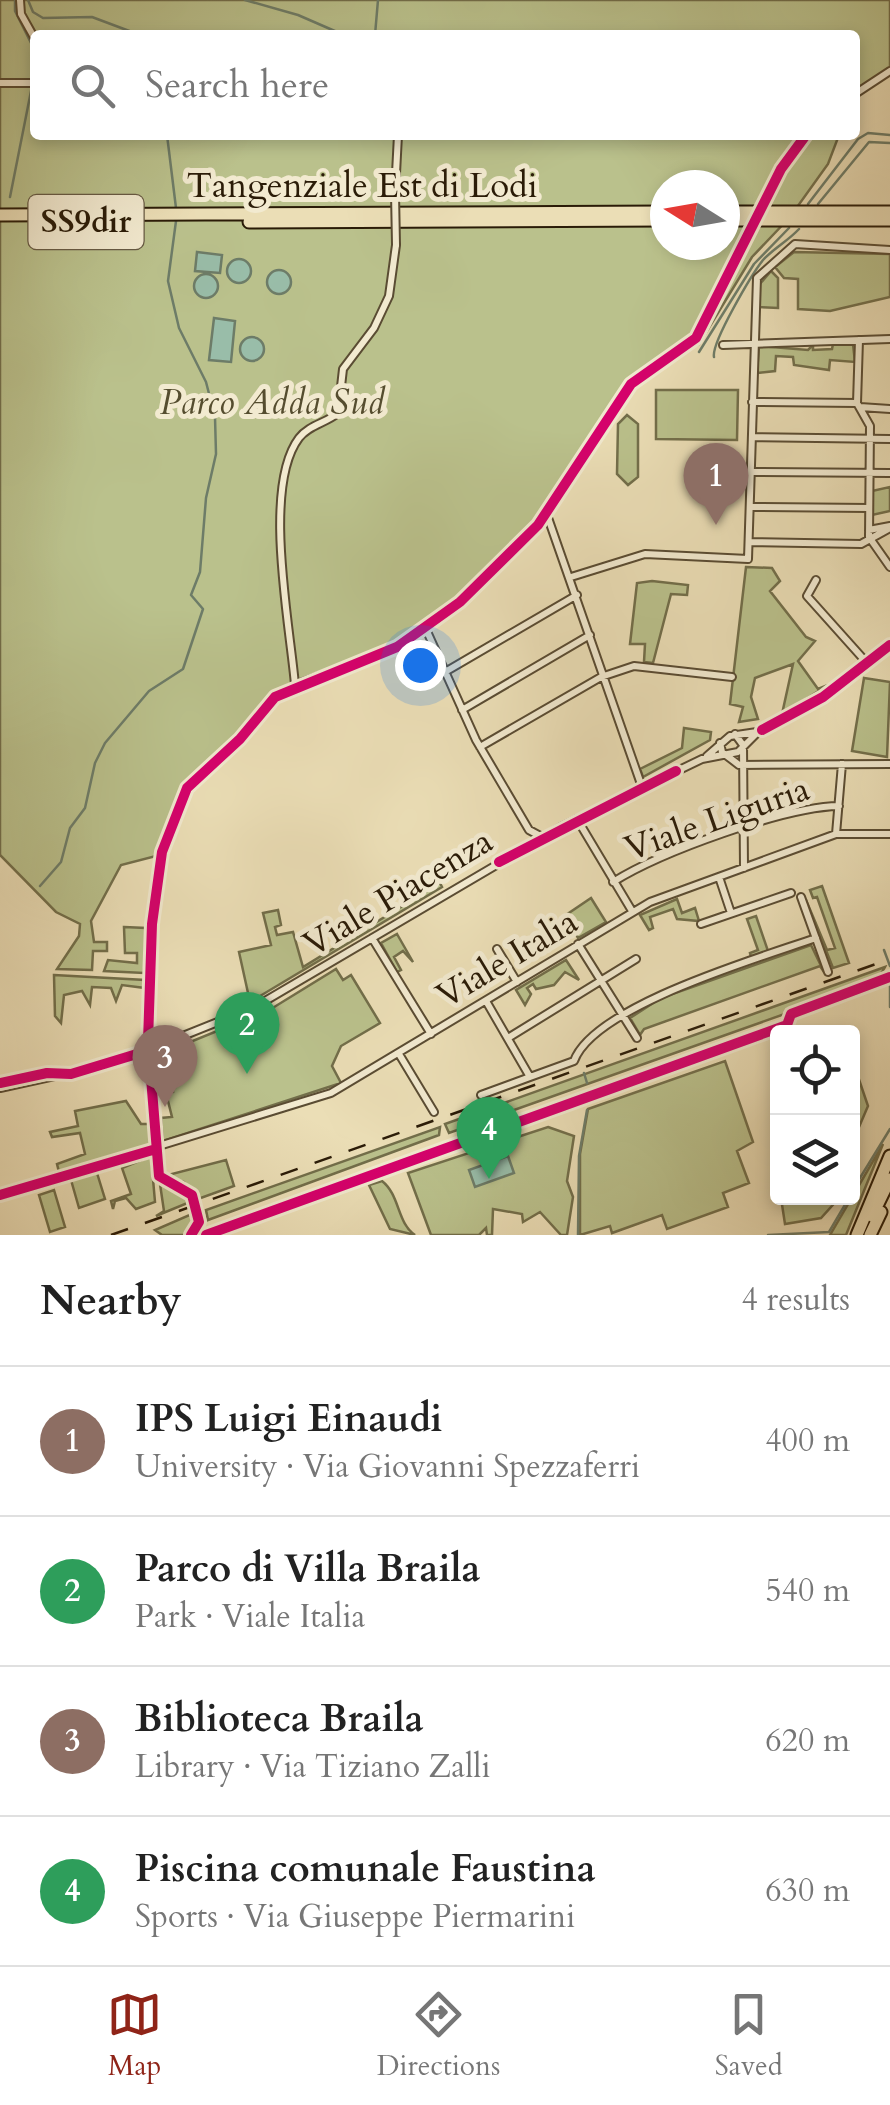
<!DOCTYPE html>
<html lang="en">
<head>
<meta charset="utf-8">
<style>
	:root { --surface:#fff; --page:#f6f6f6; --text:#222; --muted:#767676; --line:#e0e0e0; --accent:#8f2418 }
	body { margin:0; font-family:Cardo,serif; background:var(--page); color:var(--text) }
	.controls { position:absolute; right:30px; bottom:30px; display:grid; overflow:hidden; border-radius:10px; box-shadow:0 5px 15px #0003 }
	.controls button { width:90px; height:90px; display:grid; place-items:center; padding:0; border:0; border-bottom:2px solid var(--line); background:var(--surface); color:var(--text); font:50px sans-serif }
	.compass { position:absolute; left:650px; top:170px; width:90px; height:90px; border-radius:50%; background:var(--surface); box-shadow:0 5px 15px #0003; rotate:281deg }
	.you { position:absolute; left:420px; top:665px; width:35px; height:35px; margin:-25px; border:8px solid #fff; border-radius:50%; background:#1a73e8; box-shadow:0 0 0 15px #1a73e833 }
	.badge { display:grid; place-items:center; width:65px; height:65px; border-radius:50%; background:var(--accent); color:#fff; font-size:32px; font-weight:700 }
	.pin { position:absolute; translate:-50% -82px; filter:drop-shadow(0 2px 5px #0008) }
	.pin::after { content:''; position:absolute; top:52px; width:35px; height:30px; background:inherit; clip-path:polygon(0 0,100% 0,50% 100%) }
	.list { margin:0; padding:0; list-style:none }
	h2 { display:flex; justify-content:space-between; align-items:center; height:130px; margin:0; padding:0 40px; font-size:42px }
	h2 small { font-size:32px; font-weight:400; color:var(--muted) }
	.list li { display:grid; grid-template-columns:65px 1fr auto; gap:30px; align-items:center; box-sizing:border-box; height:150px; padding:0 40px; border-top:2px solid var(--line) }
	.list b { display:block; font-size:38px; white-space:nowrap }
	.list p { margin:0; font-size:32px; white-space:nowrap; color:var(--muted) }
	.list em { font-size:32px; font-style:normal; color:var(--muted) }
	.icon { flex:none; width:55px; height:55px; fill:none; stroke:currentColor; stroke-width:2; stroke-linecap:round; stroke-linejoin:round }
	.map { position:relative; flex:none; width:890px; height:1235px; overflow:hidden }
	.search { position:absolute; background:var(--surface); box-shadow:0 5px 15px #0003; left:30px; right:30px; top:30px; height:110px; display:flex; align-items:center; gap:25px; box-sizing:border-box; padding:0 35px; border-radius:10px; color:var(--muted); font-size:38px }
	.sheet { height:730px; background:var(--surface) }
	nav { display:flex; justify-content:space-around; align-items:center; box-sizing:border-box; height:140px; border-top:2px solid var(--line); background:var(--surface); font-size:28px; color:var(--muted) }
	nav a { display:grid; justify-items:center; gap:5px }
	nav .on { color:var(--accent) }
	.map>svg:first-child { display:block }
</style>
</head>
<body>
<div class="map">
<svg width="890" height="1235" viewBox="0 0 890 1235">
	<rect width="100%" height="100%" fill="#ebdeb6"/>
	<filter id="stains"><feTurbulence type="fractalNoise" baseFrequency=".002" numOctaves="4"/><feColorMatrix values="0 0 0 0 .2 0 0 0 0 .09 0 0 0 0 .02 0 0 0 .5 -.17"/></filter>
	<radialGradient id="worn" r=".72"><stop offset=".6" stop-color="#630" stop-opacity="0"/><stop offset="1" stop-color="#630" stop-opacity=".3"/></radialGradient>
	<path fill="#bac18c" stroke="#726e4a" stroke-width="2.5" fill-rule="evenodd" d="M0,0H890V68L855,95V35H35V135H839L828,164L790,217L752,257L699,344L642,370L619,393L538,519L454,603L392,646L271,697L239,736L195,775L181,797L160,855L121,865L91,921L94,942H107V951H93L92,970L57,969L79,936L80,924L56,912L0,855ZM665,185H725V245H665Z
		M794,252L890,254V297L830,311L798,309V279L784,278L775,267Z
		M771,271L778,278V308L758,307L759,285Z
		M833,344H853L855,362L830,360L829,370L794,365L793,357L776,356L775,371L757,373L759,346L808,350L813,345V350L832,349Z
		M656,390H738L737,440L656,439Z
		M627,415L638,424V477L628,485L617,474L618,424Z
		M890,487V511L872,515V491Z
		M746,567L772,568L780,581L770,591L806,637L815,641L798,661L818,689L828,685L782,714L793,664L755,678L751,697L758,719L739,722L743,707L730,704Z
		M652,581L688,585L687,595L671,594L653,663L644,662L645,644H630L637,583Z
		M864,678L890,682L887,757L852,751Z
		M684,728L711,732L710,740L643,777L640,769L682,748Z
		M440,883L442,887L250,1002L239,952L271,945L263,913L278,910L281,925L275,927L277,935L293,932L303,967Z
		M822,886L849,963L833,968L806,900L827,950L835,948L817,897L813,898L810,890Z
		M591,898L606,922L578,938L566,915Z
		M677,899L682,913L695,908L699,921L677,919L673,909L650,917L653,928L649,930L640,915Z
		M756,916L768,951L751,957L750,953L758,950L747,919Z
		M124,927L146,928L144,973L104,971L108,960L137,963V953H125Z
		M397,934L413,962L403,951L394,957L401,970L397,972L381,943Z
		M811,945L824,972L820,966L644,1029L640,1035L630,1018L661,998Z
		M566,960L579,980L565,972L554,985L536,989L533,984L527,988L531,994L525,1005L516,990Z
		M885,967C877,984 857,988 841,994L449,1133L445,1124Z
		M336,969L343,980L351,975L380,1023L341,1046L332,1066L341,1083L163,1141L161,1118L172,1117L166,1093L173,1092L171,1063L177,1060L173,1049L271,1009Z
		M54,975L145,980V988L122,985L116,1001L111,988L92,987L90,1005L82,991L64,995L61,1023L55,1016Z
		M852,1059L868,1106L853,1141H852Z
		M725,1061L753,1142L737,1151L749,1183L723,1193L728,1207L667,1229L662,1215L612,1233L610,1226L580,1235V1154L588,1109Z
		M126,1101L141,1124H150L152,1145L59,1172L57,1164L85,1154L80,1133L52,1137L50,1132L78,1126L75,1111Z
		M440,1127L439,1135L208,1220L206,1210Z
		M548,1127L574,1136L567,1181L573,1197L567,1235H561L540,1212L523,1222L522,1214L493,1209L492,1235H487L486,1228L479,1235H431L408,1173Z
		M883,1144L846,1235H830Z
		M151,1156L155,1202L136,1209L126,1198L115,1201L113,1209L111,1201L131,1194L122,1168Z
		M226,1160L234,1186L198,1199L184,1182L164,1176Z
		M97,1173L105,1199L79,1208L71,1180Z
		M382,1181C400,1195 397,1223 415,1235L390,1229L369,1185Z
		M160,1184L179,1188L190,1202L156,1216L164,1211Z
		M54,1190L65,1227L50,1232L39,1195Z
		M781,1198H839L821,1218L785,1224Z
		M194,1213L195,1223L186,1235H162L155,1230Z"/>
	<path fill="#99bda9" stroke="#6d7c68" stroke-width="2.5" d="M197,252L222,255L220,273L195,271Z
		M227 271a12 12 0 1 1 24 0a12 12 0 1 1-24 0Z
		M267 282a12 12 0 1 1 24 0a12 12 0 1 1-24 0Z
		M194 286a12 12 0 1 1 24 0a12 12 0 1 1-24 0Z
		M214,318L235,321L231,362L209,360Z
		M240 349a12 12 0 1 1 24 0a12 12 0 1 1-24 0Z
		M508,1156L514,1173L475,1187L469,1170Z"/>
	<g fill="none" stroke-linecap="round" stroke-linejoin="round">
		<path stroke="#6d7c68" stroke-width="2.5" d="M15,0V11L35,51
			M28,0L33,12L43,18L92,17L140,35
			M245,0L298,15L344,35
			M375,35L378,0
			M167,135L176,208
			M10,197L35,71
			M808,204L858,139L868,133L890,135
			M818,204L869,142L890,143
			M699,352L754,264L789,228
			M714,357C711,343 752,274 763,260C774,248 788,241 799,229
			M40,886L61,862L70,828L85,808L95,763L105,743L149,691L183,669L203,609L191,595L200,572L206,498L216,454L215,417L206,382L179,328L168,281L176,221
			M884,950L890,966
			M890,974V1007
			M584,1073L587,1083
			M852,1191L890,1129
			M578,1235L579,1156L587,1110
			M768,1235L829,1232L849,1198"/>
		<defs>
			<path id="minor" d="M20,0L21,14L35,39
				M0,83H35
				M855,94L890,71
				M770,190L806,135
				M395,193L398,135
				M859,340L857,403L870,426L869,537L890,567
				M723,345L890,339
				M752,402L857,403
				M860,407L890,409
				M752,437L890,439
				M751,472L890,473
				M751,507L869,508
				M547,515L642,787
				M869,530L890,526
				M750,542L861,544L890,528
				M571,577L645,554L748,559L757,278L795,244L890,250
				M816,580L807,596L867,663
				M425,627L476,740L529,830L542,837
				M445,672L577,595
				M295,685C290,625 262,487 299,438C309,425 326,423 338,413L343,369L374,328L389,296L396,245
				M462,710L590,635
				M735,734L743,745L744,868
				M720,743L722,752L739,765L890,764
				M480,747L601,677L634,666L732,677
				M707,756L730,736L757,732
				M577,819L632,911
				M836,834L842,764
				M719,877L731,913
				M613,882C661,852 784,807 839,806
				M801,897L828,972
				M701,924L791,893
				M372,938L431,1034
				M578,944L637,1038
				M497,949L517,982
				M508,1038L636,959
				M399,1054L434,1112
				M530,1077L574,1061C594,1006 759,958 816,938
				M0,1088L118,1062L255,1007L561,827L702,759L738,752L758,732L823,697L890,645
				M481,1095L530,1077L486,1001
				M159,1176L148,1041L152,924L162,852L187,788L240,739L275,697L295,685L391,650L460,602L546,515L631,384L696,338L743,244
				M0,1195L331,1093L650,902L836,834H890
				M206,1235L787,1025"/>
			<path id="highway" d="M725,212H890
				M0,215L665,212
				M725,220H890
				M249,222L665,220
				M872,1216L890,1179
				M857,1235L890,1156
				M870,1235L881,1212"/>
		</defs>
		<use href="#minor" stroke="#5a4c33" stroke-width="10"/>
		<use href="#highway" stroke="#2a1b07" stroke-width="15"/>
		<use href="#minor" stroke="#f2ead0" stroke-width="6"/>
		<use href="#highway" stroke="#ebdeb6" stroke-width="11"/>
		<path stroke="#2a1b07" stroke-width="2.5" stroke-dasharray="18 18" stroke-linecap="butt" d="M111,1235L890,959"/>
		<defs>
			<path id="minor-bridge" d="M395,193L396,245
				M743,244L770,190"/>
		</defs>
		<use href="#minor-bridge" stroke="#5a4c33" stroke-width="10" stroke-linecap="butt"/>
		<use href="#minor-bridge" stroke="#f2ead0" stroke-width="6"/>
		<defs>
			<path id="cycleway" d="M762,730L823,697L890,645
				M499,862L676,771
				M0,1083L47,1073L71,1074L150,1050
				M0,1195L156,1149
				M191,1235L199,1222L192,1195L159,1176L148,1041L152,924L162,852L187,788L240,739L275,697L397,647L460,602L538,525L631,384L696,338L781,169L806,135
				M206,1235L787,1025L791,1014L890,977"/>
		</defs>
		<use href="#cycleway" stroke="#f2ead0" stroke-width="16"/>
		<use href="#cycleway" stroke="#d6006c" stroke-width="10"/>
	</g>
	<g text-anchor="middle" dominant-baseline="central" stroke-width="10" stroke-linejoin="round" paint-order="stroke">
		<rect fill="#f2ead0" stroke="#665943" stroke-width="2.5" x="28.5" y="195" width="115" height="54" rx="8"/>
		<g font-size="32" font-weight="bold" fill="#2a1b07">
			<text x="86" y="222">SS9dir</text>
		</g>
		<g font-size="35" fill="#2a1b07" stroke="#f2ead0">
			<text x="362" y="186">Tangenziale Est di Lodi</text>
			<text transform="translate(717 819) rotate(-19)">Viale Liguria</text>
			<text transform="translate(398 893) rotate(-31)">Viale Piacenza</text>
			<text transform="translate(507 959) rotate(-31)">Viale Italia</text>
		</g>
		<g font-size="35" font-style="italic" fill="#554d2f" stroke="#f2ead0">
			<text x="272" y="403">Parco Adda Sud</text>
		</g>
	</g>
	<rect width="100%" height="100%" filter="url(#stains)"/>
	<rect width="100%" height="100%" fill="url(#worn)"/>
</svg>
<div class="controls">
<button><svg class="icon" aria-label="locate" viewBox="0 0 24 24"><circle cx="12" cy="12" r="6"/><path d="M12 2v4M12 18v4M2 12h4M18 12h4"/></svg></button>
<button><svg class="icon" aria-label="layers" viewBox="0 0 24 24"><path d="M12 4l9 5-9 5-9-5zM3 14l9 5 9-5"/></svg></button>
</div>
<svg class="compass" viewBox="-18 -18 36 36"><path d="M0-13l5 13h-10z" fill="#e53935"/><path d="M0 13l5-13h-10z" fill="#767676"/></svg>
<div class="you"></div>
<div class="pin badge" style="left:716px;top:525px;background:#8d6e63">1</div>
<div class="pin badge" style="left:247px;top:1074px;background:#2e9e5b">2</div>
<div class="pin badge" style="left:165px;top:1107px;background:#8d6e63">3</div>
<div class="pin badge" style="left:489px;top:1179px;background:#2e9e5b">4</div>
<div class="search"><svg class="icon" aria-label="search" viewBox="0 0 24 24"><circle cx="10" cy="10" r="6"/><path d="M15 15l6 6"/></svg>Search here</div>
</div>
<section class="sheet">
<h2>Nearby<small>4 results</small></h2>
<ul class="list">
<li><span class="badge" style="background:#8d6e63">1</span><div><b>IPS Luigi Einaudi</b><p>University · Via Giovanni Spezzaferri</p></div><em>400 m</em></li>
<li><span class="badge" style="background:#2e9e5b">2</span><div><b>Parco di Villa Braila</b><p>Park · Viale Italia</p></div><em>540 m</em></li>
<li><span class="badge" style="background:#8d6e63">3</span><div><b>Biblioteca Braila</b><p>Library · Via Tiziano Zalli</p></div><em>620 m</em></li>
<li><span class="badge" style="background:#2e9e5b">4</span><div><b>Piscina comunale Faustina</b><p>Sports · Via Giuseppe Piermarini</p></div><em>630 m</em></li>
</ul>
</section>
<nav>
<a class="on"><svg class="icon" aria-label="map" viewBox="0 0 24 24"><path d="M3 6l6-2 6 2 6-2v14l-6 2-6-2-6 2zM9 4v14M15 6v14"/></svg>Map</a>
<a><svg class="icon" aria-label="directions" viewBox="0 0 24 24"><path d="M12 3l9 9-9 9-9-9zM9 14v-3h6M13 9l2 2-2 2"/></svg>Directions</a>
<a><svg class="icon" aria-label="saved" viewBox="0 0 24 24"><path d="M7 4h10v16l-5-4-5 4z"/></svg>Saved</a>
</nav>
</body>
</html>
